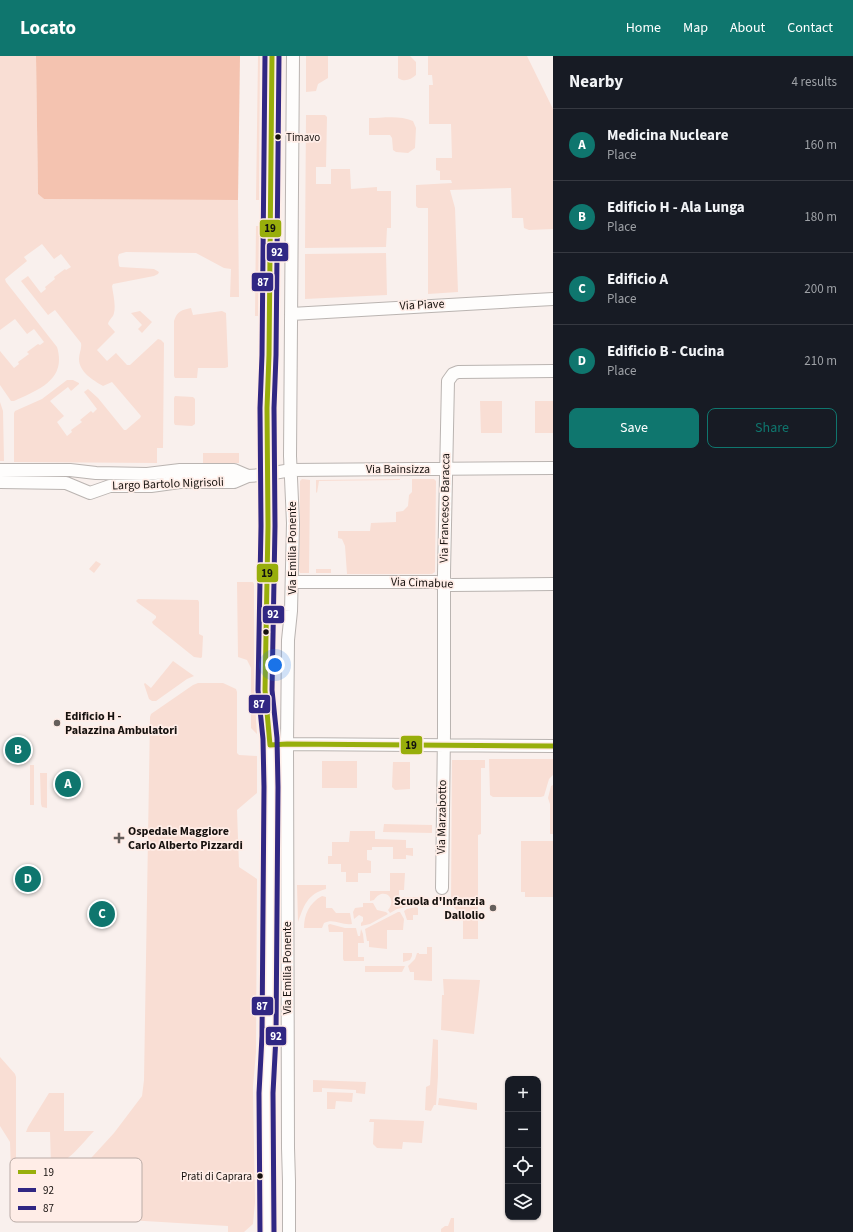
<!DOCTYPE html>
<html lang="en">
<head>
<meta charset="utf-8">
<style>
	:root { --surface:#171b24; --page:#20242c; --text:#f1f3f6; --muted:#9ea1a6; --line:#363941; --accent:#0f766e }
	body { margin:0; font-family:"Source Sans 3",sans-serif; background:var(--page); color:var(--text) }
	.controls { position:absolute; right:12px; bottom:12px; display:grid; overflow:hidden; border-radius:8px; box-shadow:0 1px 3px #0004 }
	.controls button { width:36px; height:36px; display:grid; place-items:center; padding:0; border:0; border-bottom:1px solid var(--line); background:var(--surface); color:var(--text); font:20px sans-serif }
	.you { position:absolute; left:275px; top:609px; width:14px; height:14px; margin:-10px; border:3px solid #fff; border-radius:50%; background:#1a73e8; box-shadow:0 0 0 6px #1a73e833 }
	.badge { display:grid; place-items:center; width:26px; height:26px; border-radius:50%; background:var(--accent); color:#fff; font-size:13px; font-weight:700 }
	.pin { position:absolute; translate:-50% -50%; border:2px solid #fff; box-shadow:0 1px 4px #0006 }
	.list { margin:0; padding:0; list-style:none }
	h2 { display:flex; justify-content:space-between; align-items:center; height:52px; margin:0; padding:0 16px; font-size:17px }
	h2 small { font-size:13px; font-weight:400; color:var(--muted) }
	.list li { display:grid; grid-template-columns:26px 1fr auto; gap:12px; align-items:center; box-sizing:border-box; height:72px; padding:0 16px; border-top:1px solid var(--line) }
	.list b { display:block; font-size:15px; white-space:nowrap }
	.list p { margin:0; font-size:13px; white-space:nowrap; color:var(--muted) }
	.list em { font-size:13px; font-style:normal; color:var(--muted) }
	.actions { display:flex; gap:8px; padding:12px 16px }
	.actions a { flex:1; padding:9px 0; border:1px solid var(--accent); border-radius:8px; text-align:center; font-size:14px; color:var(--accent) }
	.actions .main { background:var(--accent); color:#fff }
	.icon { flex:none; width:22px; height:22px; fill:none; stroke:currentColor; stroke-width:2; stroke-linecap:round; stroke-linejoin:round }
	.map { position:relative; flex:none; width:553px; height:1176px; overflow:hidden }
	header { display:flex; align-items:center; gap:24px; box-sizing:border-box; height:56px; padding:0 20px; background:var(--accent); color:#fff }
	header strong { font-size:19px }
	nav { display:flex; gap:22px; margin-inline-start:auto; font-size:14px }
	main { display:flex }
	aside { flex:1; background:var(--surface) }
	.map>svg:first-child { display:block }
</style>
</head>
<body>
<header>
<strong>Locato</strong>
<nav><a>Home</a><a>Map</a><a>About</a><a>Contact</a></nav>
</header>
<main>
<div class="map">
<svg width="553" height="1176" viewBox="0 0 553 1176">
	<rect width="100%" height="100%" fill="#f9f0ed"/>
	<path fill="#f9ded4" d="M0,0H36L38,138L44,143L238,144L239,241H230L231,213L224,212L196,197L126,196L119,198L118,201L119,210L120,211L154,213L159,216L158,218L154,220L113,228L112,230C113,238 116,249 114,257C113,262 109,263 108,268L115,276L97,294L107,305L116,297L127,309H130L158,283L161,284L164,287L163,392H157V407L14,406V357L15,355L42,343L67,324H73L79,327V328L71,335L68,331L50,345L64,360L57,366L67,380L72,376L71,374L82,366L80,364L91,355L93,357L97,353L84,336L88,333L98,342L124,374H126L140,362L141,360L112,326L103,330C93,324 79,316 79,303C79,297 82,293 81,287L55,254L48,259L21,225L28,220L41,237L46,233L45,231L55,223L54,221L65,213L66,214L71,211L61,198L54,203L42,188L24,201L27,205L5,223L6,226L57,291C67,324 38,334 14,345H11L0,329V295L14,312L19,308L18,306L29,298L27,296L38,288L40,289L44,286L34,273L27,278L15,263L0,274Z
		M258,0H260L259,144H256Z
		M306,0H328V22L318,28L316,35L306,36Z
		M398,0H410L416,6V19C411,23 405,27 398,22Z
		M428,0H527L553,53V173L529,174L524,172L523,162H512L511,132L450,134L455,152L458,236L428,238V152H418L416,150V129L452,127L451,124H440V115L436,114V102H452L451,68H429V29H433L432,19H428Z
		M306,59H325L327,61L326,111H316V128H331V113H350L351,133L377,131V135H391V172H387L386,191L305,192Z
		M369,62C383,62 400,59 413,65L416,72L415,92L408,97L396,96L393,94L392,82L390,79H369Z
		M256,170H259L258,260H255Z
		M386,197L387,239L305,243V198Z
		M191,252L193,259L222,255L226,257L228,308V311L225,312H198L197,322H175L174,320V265C177,255 182,254 191,252Z
		M140,255L152,266L142,277L138,273L142,269L131,257Z
		M175,340L193,341L195,343V368L192,370L175,369L174,367V342Z
		M480,345H502V377H481Z
		M535,345H553V377H535Z
		M0,346L3,355L4,405H0Z
		M203,397H239V407H203Z
		M302,423L310,424L309,517H300L299,515L300,425Z
		M412,423H434L436,425L435,516L432,518H347L345,490L342,483L338,482V475H370L371,467L396,466V456L403,455L408,450L409,439L412,436Z
		M316,424L400,423V424L319,425L317,437L316,436Z
		M96,505L101,508L94,517L89,513Z
		M316,513H331V517H316Z
		M237,526H253L254,528V635L257,678L251,672V612L247,604L238,601Z
		M138,543L198,544L199,546V578L203,580L202,601L201,602L194,601L153,568L152,566L156,562V560L138,547L136,545Z
		M173,605L194,620L187,623L156,645H152L149,643L144,628L145,627L151,632Z
		M198,627H223L236,633L237,636V697L239,699L257,700V737L237,754L239,811L257,823L256,996L253,1031L255,1146L253,1168L244,1176H228V1170L61,1160L59,1127L71,1120L82,1112L114,1077L142,1040L144,1024L150,661L151,658L193,629Z
		M489,703H553V719L549,723L544,740L541,741H493L490,739Z
		M452,704H485V712H481V778L478,779V883H463V861L451,848Z
		M322,705H357V732H322Z
		M393,706H410V733L395,734L392,731Z
		M30,709H34V749H30Z
		M40,717H47V752L42,751L41,748Z
		M553,729V778H550V748L548,742L551,730Z
		M384,768L432,769V777L383,776Z
		M350,775H375V783L406,784V792H413V800L406,799V803H393V791H372V794H367V804L371,805V817H358V826H346V816H341V808H328V800H332V786H349Z
		M521,785H553V841H525V836H521Z
		M390,817H405L404,834H399V841H401L400,843V850H404L403,841H418L417,848L397,853L390,857L388,854C398,842 383,830 374,844L370,845V835H390Z
		M297,829H326V833C307,838 304,850 298,866Z
		M322,840L326,841V852H332L336,857H350L352,868C342,870 334,862 324,867L322,872H304C304,859 309,847 322,840Z
		M363,847H373L377,854L386,856L388,858L370,868L361,870V867L363,865V861L359,859L354,863L353,856L355,852L363,851Z
		M416,851L418,852V859H413V864H407L404,855L407,853Z
		M398,856H400L404,863L403,874H387V893L369,891V885H367L365,873Z
		M330,868L345,872H356L358,880H360L361,873L363,878L364,887H358V901H364V905H344L343,903V876H329L328,869Z
		M427,891H432V925L414,924V916H410L408,910L415,903L417,897H419V898H427Z
		M403,897H412V900L410,904L403,906Z
		M365,910H405L402,916H365Z
		M443,923L480,924L474,978L441,974L442,939H444Z
		M433,983L438,984V1020L436,1049H434L431,1055L425,1054L426,1031L430,1029Z
		M0,1001L15,1018L16,1021V1113H11L10,1086L0,1070Z
		M313,1024L366,1026L365,1038L356,1037V1034L322,1032V1036H313Z
		M327,1036L353,1037L352,1046L336,1045L335,1053H327Z
		M49,1037H64V1075H94C79,1091 66,1110 43,1113L51,1108L50,1076H26L28,1071Z
		M439,1042L477,1047V1054L438,1049Z
		M370,1063L424,1065L422,1087L403,1086L402,1093L377,1092L373,1088L374,1066H369Z
		M451,1162H454V1176H441V1173L445,1170H448Z"/>
	<path fill="#f4c3b0" d="M36,0H240L238,144L44,143L38,138Z"/>
	<g fill="none" stroke-linecap="round" stroke-linejoin="round">
		<defs>
			<path id="minor" d="M291,258L553,243
				M0,414H70L96,417L147,418L180,414H234L248,420L262,419L291,414L553,412
				M0,426L66,427L90,437L110,430H151L180,426H234L248,420
				M292,526H435L451,529L553,528
				M270,689L287,688L553,690
				M442,832L444,677V517L448,325L453,318L458,316L553,315
				M289,1176V1125L288,1092L287,688L288,584L291,555L293,467L290,400L293,0"/>
			<path id="major" d="M267,1176L266,1037L269,980L271,731L270,683L265,634L268,470L267,352L269,299L272,0"/>
		</defs>
		<use href="#minor" stroke="#bab4b1" stroke-width="14"/>
		<use href="#major" stroke="#bab4b1" stroke-width="17"/>
		<use href="#minor" stroke="#fefdfc" stroke-width="12"/>
		<use href="#major" stroke="#fefdfc" stroke-width="15"/>
		<defs>
			<path id="bus-1" d="M270,689L265,634L268,470L267,352L269,299L272,0
				M270,689L287,688L553,690"/>
			<path id="bus-2" d="M274,1176L273,1037L276,980L278,731L277,682L272,634L275,470L274,352L276,299L279,0"/>
			<path id="bus-3" d="M260,1176L259,1037L262,980L264,731L263,683L258,634L261,470L260,352L262,299L265,0"/>
		</defs>
		<use href="#bus-1" stroke="#ffede7" stroke-width="8"/>
		<use href="#bus-2" stroke="#ffede7" stroke-width="8"/>
		<use href="#bus-3" stroke="#ffede7" stroke-width="8"/>
		<use href="#bus-1" stroke="#98ae0b" stroke-width="5"/>
		<use href="#bus-2" stroke="#312783" stroke-width="5"/>
		<use href="#bus-3" stroke="#312783" stroke-width="5"/>
	</g>
	<g fill="#16110e" stroke="#ffede7" stroke-width="1.5">
		<circle cx="278" cy="81" r="3.5"/>
		<circle cx="266" cy="576" r="3.5"/>
		<circle cx="260" cy="1120" r="3.5"/>
	</g>
	<g fill="#655f5c" stroke="#ffede7" stroke-width="1.5">
		<circle cx="57" cy="667" r="4"/>
		<path d="M117 776h4v4h4v4h-4v4h-4v-4h-4v-4h4z"/>
		<circle cx="493" cy="852" r="4"/>
	</g>
	<g text-anchor="middle" dominant-baseline="central" stroke-width="3.5" stroke-linejoin="round" paint-order="stroke">
		<g font-size="11" fill="#16110e" stroke="#ffede7" text-anchor="start">
			<text x="286" y="81">Timavo</text>
			<text x="252" y="1120" text-anchor="end">Prati di Caprara</text>
		</g>
		<g font-size="12" fill="#16110e" stroke="#ffede7">
			<text transform="translate(422 249) rotate(-3)">Via Piave</text>
			<text x="398" y="413">Via Bainsizza</text>
			<text transform="translate(168 428) rotate(-2)">Largo Bartolo Nigrisoli</text>
			<text transform="translate(445 452) rotate(-89)">Via Francesco Baracca</text>
			<text transform="translate(292 492) rotate(-90)">Via Emilia Ponente</text>
			<text transform="translate(422 527) rotate(2)">Via Cimabue</text>
			<text transform="translate(442 761) rotate(-89)">Via Marzabotto</text>
			<text transform="translate(287 912) rotate(-90)">Via Emilia Ponente</text>
		</g>
		<g font-size="12" font-weight="bold" fill="#16110e" stroke="#ffede7" text-anchor="start">
			<text x="65" y="660">Edificio H -<tspan x="65" dy="14">Palazzina Ambulatori</tspan></text>
			<text x="128" y="775">Ospedale Maggiore<tspan x="128" dy="14">Carlo Alberto Pizzardi</tspan></text>
			<text x="485" y="845" text-anchor="end">Scuola d'Infanzia<tspan x="485" dy="14">Dallolio</tspan></text>
		</g>
	</g>
	<rect x="10" y="1102" width="132" height="64" rx="6" fill="#ffede7" stroke="#b9aba6" stroke-width="1"/>
	<rect x="18" y="1114" width="18" height="4" fill="#98ae0b"/>
	<rect x="18" y="1132" width="18" height="4" fill="#312783"/>
	<rect x="18" y="1150" width="18" height="4" fill="#312783"/>
	<g font-size="11" fill="#16110e">
		<text x="43" y="1120">19</text>
		<text x="43" y="1138">92</text>
		<text x="43" y="1156">87</text>
	</g>
	<g stroke="#ffede7" stroke-width="1.5">
		<rect x="259" y="163" width="23" height="19" rx="4" fill="#98ae0b"/>
		<rect x="266" y="186" width="23" height="20" rx="4" fill="#312783"/>
		<rect x="251" y="216" width="23" height="20" rx="4" fill="#312783"/>
		<rect x="256" y="507" width="23" height="20" rx="4" fill="#98ae0b"/>
		<rect x="262" y="549" width="23" height="19" rx="4" fill="#312783"/>
		<rect x="248" y="638" width="23" height="20" rx="4" fill="#312783"/>
		<rect x="400" y="679" width="23" height="20" rx="4" fill="#98ae0b"/>
		<rect x="251" y="940" width="23" height="20" rx="4" fill="#312783"/>
		<rect x="265" y="970" width="22" height="20" rx="4" fill="#312783"/>
	</g>
	<g font-size="11" text-anchor="middle" font-weight="bold" fill="#fff">
		<text x="277" y="200">92</text>
		<text x="263" y="230">87</text>
		<text x="273" y="562">92</text>
		<text x="259" y="652">87</text>
		<text x="262" y="954">87</text>
		<text x="276" y="984">92</text>
	</g>
	<g font-size="11" text-anchor="middle" font-weight="bold" fill="#111">
		<text x="270" y="176">19</text>
		<text x="267" y="521">19</text>
		<text x="411" y="693">19</text>
	</g>
</svg>
<div class="controls">
<button>+</button>
<button>−</button>
<button><svg class="icon" aria-label="locate" viewBox="0 0 24 24"><circle cx="12" cy="12" r="6"/><path d="M12 2v4M12 18v4M2 12h4M18 12h4"/></svg></button>
<button><svg class="icon" aria-label="layers" viewBox="0 0 24 24"><path d="M12 4l9 5-9 5-9-5zM3 14l9 5 9-5"/></svg></button>
</div>
<div class="you"></div>
<div class="pin badge" style="left:68px;top:728px">A</div>
<div class="pin badge" style="left:18px;top:694px">B</div>
<div class="pin badge" style="left:102px;top:858px">C</div>
<div class="pin badge" style="left:28px;top:823px">D</div>
</div>
<aside>
<h2>Nearby<small>4 results</small></h2>
<ul class="list">
<li><span class="badge">A</span><div><b>Medicina Nucleare</b><p>Place</p></div><em>160 m</em></li>
<li><span class="badge">B</span><div><b>Edificio H - Ala Lunga</b><p>Place</p></div><em>180 m</em></li>
<li><span class="badge">C</span><div><b>Edificio A</b><p>Place</p></div><em>200 m</em></li>
<li><span class="badge">D</span><div><b>Edificio B - Cucina</b><p>Place</p></div><em>210 m</em></li>
</ul>
<div class="actions"><a class="main">Save</a><a>Share</a></div>
</aside>
</main>
</body>
</html>
